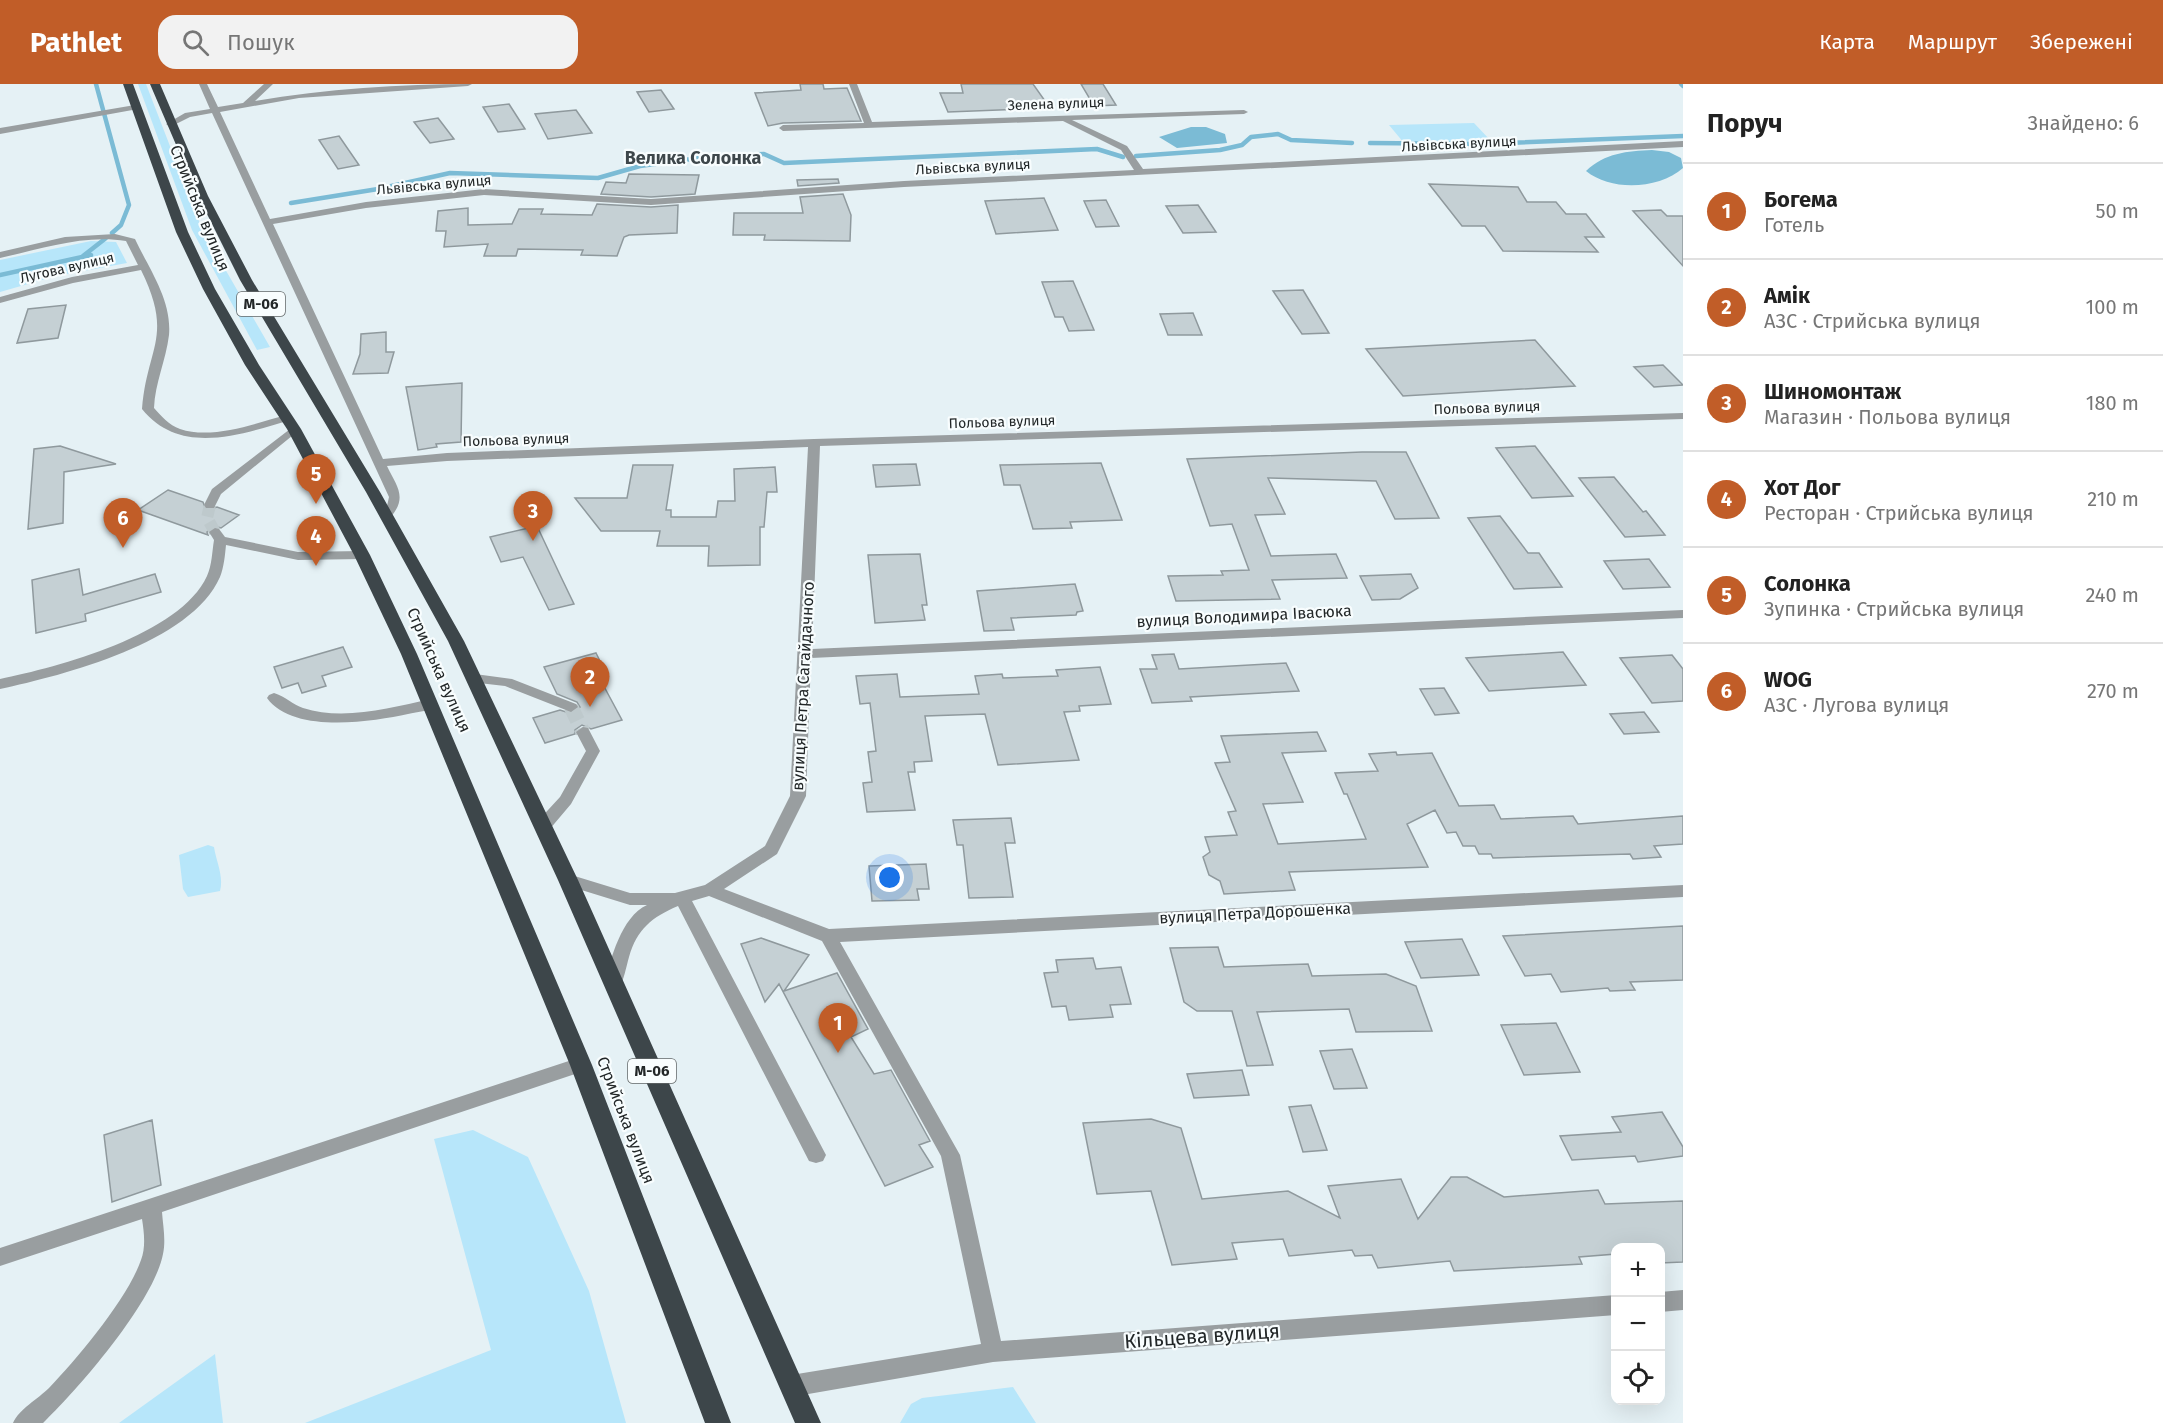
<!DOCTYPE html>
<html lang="uk">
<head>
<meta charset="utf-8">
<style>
	:root { --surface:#fff; --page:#f2f2f2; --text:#222; --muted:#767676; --line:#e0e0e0; --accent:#c15d28 }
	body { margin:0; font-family:"Fira Sans",sans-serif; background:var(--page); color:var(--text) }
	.controls { position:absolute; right:18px; bottom:18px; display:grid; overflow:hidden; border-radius:12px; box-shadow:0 6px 24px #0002 }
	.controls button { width:54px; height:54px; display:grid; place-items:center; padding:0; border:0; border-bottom:2px solid var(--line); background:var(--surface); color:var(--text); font:30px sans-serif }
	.you { position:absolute; left:890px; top:794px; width:21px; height:21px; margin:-15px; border:4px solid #fff; border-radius:50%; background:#1a73e8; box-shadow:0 0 0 9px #1a73e833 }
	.badge { display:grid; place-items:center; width:39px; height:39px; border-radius:50%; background:var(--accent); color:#fff; font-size:20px; font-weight:700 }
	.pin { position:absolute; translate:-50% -50px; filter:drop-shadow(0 2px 3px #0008) }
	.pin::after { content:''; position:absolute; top:32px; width:21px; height:18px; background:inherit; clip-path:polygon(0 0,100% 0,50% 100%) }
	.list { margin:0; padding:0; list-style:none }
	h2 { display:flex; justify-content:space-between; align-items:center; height:78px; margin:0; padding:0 24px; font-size:26px }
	h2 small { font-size:20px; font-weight:400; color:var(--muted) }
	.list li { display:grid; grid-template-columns:39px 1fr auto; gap:18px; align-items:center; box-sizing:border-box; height:96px; padding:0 24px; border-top:2px solid var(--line) }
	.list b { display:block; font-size:22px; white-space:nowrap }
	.list p { margin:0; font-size:20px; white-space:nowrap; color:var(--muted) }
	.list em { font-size:20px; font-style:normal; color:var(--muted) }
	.icon { flex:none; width:33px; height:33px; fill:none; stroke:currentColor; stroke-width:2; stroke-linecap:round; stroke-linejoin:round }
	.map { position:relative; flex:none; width:1683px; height:1339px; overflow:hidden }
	header { display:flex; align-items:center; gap:36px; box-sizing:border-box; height:84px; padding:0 30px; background:var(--accent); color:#fff }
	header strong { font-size:28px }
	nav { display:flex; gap:33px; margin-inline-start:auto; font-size:21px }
	.search { width:420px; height:54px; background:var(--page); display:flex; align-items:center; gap:15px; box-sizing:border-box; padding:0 21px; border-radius:18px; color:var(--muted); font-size:22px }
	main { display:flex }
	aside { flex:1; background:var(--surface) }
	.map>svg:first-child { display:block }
</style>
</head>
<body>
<header>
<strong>Pathlet</strong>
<div class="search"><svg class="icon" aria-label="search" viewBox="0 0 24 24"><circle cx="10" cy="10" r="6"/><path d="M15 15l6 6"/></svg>Пошук</div>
<nav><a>Карта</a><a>Маршрут</a><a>Збережені</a></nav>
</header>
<main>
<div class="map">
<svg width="1683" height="1339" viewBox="0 0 1683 1339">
	<rect width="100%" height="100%" fill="#e5f1f5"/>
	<path fill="#b7e6fa" d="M138,0H146L202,145L270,263L257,266L192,146Z
		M1474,39L1491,57L1404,59L1389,41Z
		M91,157L116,158L127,179L56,192L0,208V176Z
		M208,761L214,763C216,777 224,792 220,807L188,813L183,805L179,771Z
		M473,1046L528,1073L589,1207L626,1339H305L491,1266L434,1055Z
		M215,1270L223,1339H119Z
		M1013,1303L1036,1339H900L911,1320L922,1314Z"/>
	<path fill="#7bbbd5" d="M1191,43H1206L1225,50L1227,59L1177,64L1159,53Z
		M1652,66L1669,68L1681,74L1683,84C1659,105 1612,108 1586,87C1605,69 1627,67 1652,66Z"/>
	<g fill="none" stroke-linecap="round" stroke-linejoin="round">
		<path stroke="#7bbbd5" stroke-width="4.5" d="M96,0L129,121L121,141L112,149
			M1681,0L1683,2
			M1370,59L1482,60L1683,52
			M1136,72L1220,66L1242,61L1251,53L1278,50L1291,56L1352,59
			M291,119L378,105L450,89L598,94L640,82L714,72L764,70L784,79L1097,65L1123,73
			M83,172L106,154
			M0,191L91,171"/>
	</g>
	<path fill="#c5d0d4" stroke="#8f999d" stroke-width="1.5" d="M800,0H823L824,5L847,4L861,37L783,39L768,42L755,9L801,6Z
		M961,0H1033L1050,24L948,28L940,9H963Z
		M1081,0H1103L1116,21L1094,22Z
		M661,6L674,25L649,28L637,8Z
		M509,20L525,45L498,48L483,23Z
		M576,26L592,49L548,55L535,30Z
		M438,34L454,55L430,59L414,38Z
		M339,52L359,81L338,85L319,56Z
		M629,90L699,91L695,110L651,113L601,110L606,98L626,99Z
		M838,95L839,99L798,102L797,96Z
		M1429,100L1518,103L1527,118H1556L1566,130H1586L1604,153H1585L1598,168L1503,167L1485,142H1462Z
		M843,110L851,131L850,157L764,156L765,151H733L734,129H803L800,113Z
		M1044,114L1058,146L996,150L985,117Z
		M1106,116L1119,142L1096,143L1084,117Z
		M597,120L651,123L678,121L677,149L629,151L624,153L617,172L581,171L583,166L518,165L516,172H484L488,160L444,163L446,147H436L438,127L468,124V141L512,140L519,125H543L541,130L592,131Z
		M1198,121L1216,148L1183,149L1166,122Z
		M1661,126L1667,132H1683V182L1633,127Z
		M1073,197L1094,246L1069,247L1063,233H1055L1042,198Z
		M1303,206L1329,249L1302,250L1273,207Z
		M66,221L58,254L17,259L28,225Z
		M1193,229L1202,251H1168L1160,230Z
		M386,248V268H394L388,289L353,290L360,270L361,250Z
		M1535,256L1575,302L1403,312L1366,265Z
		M1663,281L1683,301L1654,303L1634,283Z
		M462,299L461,358L436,360L437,363L418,366L406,303Z
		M60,362L116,380L64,388L63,439L28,445L34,365Z
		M1535,362L1573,412L1532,414L1496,364Z
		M1362,368H1406L1439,434L1395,435L1376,397L1268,394L1285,430L1255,431L1271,472L1336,470L1347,494L1272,496L1280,515L1176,517L1168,492L1223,491L1221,487L1249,486L1232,440L1210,442L1187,375Z
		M1101,379L1122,436L1070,438L1072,444L1033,445L1020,401H1004L1000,381Z
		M916,380L920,401L876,403L873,381Z
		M633,381H673L666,426H671V433H716L718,417H735L734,385L775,383L777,408H767L764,443H760V481L708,482L709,462H657L660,447H601L575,414H627Z
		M1614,393L1643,428L1646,427L1665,451L1625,453L1579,394Z
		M168,406L203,418L206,426L217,423L239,431L221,444L214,442L207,448L208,451L138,426Z
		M1500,432L1528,469H1539L1562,503L1514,505L1468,434Z
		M537,442L561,493L574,520L549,526L523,473L501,478L490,453Z
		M920,470L927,521H922L925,536L875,539L868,471Z
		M1649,475L1670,503L1623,505L1604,477Z
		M79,485L83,511L155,490L161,508L85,530L86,537L36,549L32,496Z
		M1411,490L1418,504L1400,515L1372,516L1360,492Z
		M1075,500L1083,527L1077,528L1076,531L1011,534L1014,546L984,547L977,507Z
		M343,563L352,583L322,592L326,602L302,609L298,599L282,604L274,583Z
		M1563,568L1586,601L1489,607L1466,574Z
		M596,569L608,593L600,595L622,636L591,645L582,641L575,646V650L545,659L533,634L560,626L572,630L580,623L577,618L557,610L544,583Z
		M1174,570L1179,585L1286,579L1299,607L1190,613L1192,617L1152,619L1140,585H1157L1152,571Z
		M1672,571L1683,585V617L1652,619L1620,574Z
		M1100,583L1111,620L1079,622L1080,627L1064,628L1079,676L998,681L985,630L925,632L932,677L914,678L915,688H908L915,726L867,728L863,699L872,698L868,668L876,667L870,619L860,620L856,592L897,590L900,613L979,610L975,592L1002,590L1003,594L1058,592L1056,586Z
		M1444,604L1459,629L1435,631L1420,605Z
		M1644,628L1659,648L1624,650L1610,630Z
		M1317,648L1326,667L1282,669L1303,718L1263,720L1278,760L1366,755L1347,710H1344L1335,689L1378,687L1369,670L1396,668L1397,671L1432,669L1459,722L1494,721L1501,735L1573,732L1578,740L1683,732V760L1654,762L1661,773L1633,775L1630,770L1493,774L1491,770H1479L1475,762H1463L1456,748L1447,749L1435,726L1407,740L1428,783L1289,788L1295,806L1224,810L1220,797L1209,791L1203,773L1210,768L1205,753L1237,751L1228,728L1236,727L1215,679L1230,678L1221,652Z
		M1011,734L1015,759H1005L1013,813L969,814L963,761H957L953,736Z
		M926,780L929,805H917L919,816L872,817L869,782Z
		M1683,842V896L1630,898L1635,906L1610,907L1608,904L1561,908L1551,890L1525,892L1503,852Z
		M761,854L809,871L784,907L837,889L868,945L851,953L874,990L891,986L930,1057L919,1061L933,1083L885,1102L779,900L765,918L741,860Z
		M1462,855L1479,891L1421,894L1405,858Z
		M1218,863L1224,883L1308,880L1312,892L1386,890L1416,902L1432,947L1356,948L1349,925L1257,928L1273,981L1247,982L1232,927H1197L1184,918L1170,864Z
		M1093,874L1096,885L1121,883L1131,920L1110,921L1113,933L1069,936L1066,922L1052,923L1044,889L1058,888L1056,876Z
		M1556,939L1580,988L1524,991L1501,941Z
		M1352,965L1367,1004L1334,1005L1320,967Z
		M1242,986L1249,1011L1194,1014L1187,990Z
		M1311,1021L1327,1066L1303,1068L1289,1023Z
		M1662,1028L1683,1063V1072L1638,1078L1635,1072L1572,1076L1560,1052L1621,1048L1612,1033Z
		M1151,1035L1181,1044L1202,1115L1288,1107L1340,1134L1328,1102L1401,1095L1418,1135L1451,1093H1467L1504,1113L1598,1106L1605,1120L1683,1117V1178L1660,1179V1164H1616V1170L1579,1173L1582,1180L1454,1187L1450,1177L1378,1184L1372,1171L1355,1172L1352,1166L1289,1172L1283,1155L1232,1159L1237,1175L1172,1181L1151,1107L1097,1110L1083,1039Z
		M152,1036L161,1101L112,1118L104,1051Z"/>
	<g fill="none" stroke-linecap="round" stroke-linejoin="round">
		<path stroke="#bec9cc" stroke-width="12" stroke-dasharray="12 6" stroke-linecap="butt" d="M210,421L207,434L215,448"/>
		<path stroke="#bec9cc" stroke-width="15" stroke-dasharray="15 8" stroke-linecap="butt" d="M571,623L583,648"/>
		<path fill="#999ea0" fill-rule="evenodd" d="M199,0H207L218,23L243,19L264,0H273L255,17C326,5 400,0 472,0L468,2L299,14L220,28L270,135L366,118L484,105L651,115L904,97L1134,86L1121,66L1063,37L783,47L779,44L783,41L864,39L849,0H857L872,38L1244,26L1248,28L1244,30L1072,36L1127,62L1143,85L1683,57V63L904,103L651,121L484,111L366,124L273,140L383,375L447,369L814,355L1683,329V335L820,362L812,565L1683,526V534L811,574L806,712L777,770L724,805L829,845L1683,801V813L840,858L960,1071L1001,1257L1616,1211V1231L993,1278L791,1313L783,1310L780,1302L783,1294L791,1291L981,1260L941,1072L822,857L709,812L692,817L826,1071L823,1077L816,1079L809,1077L678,822C652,833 637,845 629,873C626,884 624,895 619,905L613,907L607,905L604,900C611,875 621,833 647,821H630L562,800L560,796L562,792L568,790L630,809H675L705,801L765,762L790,712L808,363L447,377L387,382C397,403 408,413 390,434H382L380,431L387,422L389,413L212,29L190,33L170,43L166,40L185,29L210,25Z
			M135,21H138V25L0,50V44Z
			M115,150L135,155C149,185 172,216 169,251C166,276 155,299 154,324C161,332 169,341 180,345C213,356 255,339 287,331L291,332V336C241,350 181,373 142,325C147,262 174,253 141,186L73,199L0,219V213L72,193L138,181L126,157C84,150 41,165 0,174V168L65,153Z
			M294,342L300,345L298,347L221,410L214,424H206L204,421L212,405Z
			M215,444L219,445L225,453L298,468L362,467L368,471L362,475L298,476L226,461C225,471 224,483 220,493C191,559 64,591 0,605V595C58,583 180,551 207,492C212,481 212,468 214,456L209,448Z
			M475,590L512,595L576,620L578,623L571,628L505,602L470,598L468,595Z
			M274,609C285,612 293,621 303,624C343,637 391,624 430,615L437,620C432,627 417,628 408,630C371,638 293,650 267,614L269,611Z
			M583,643L588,644L600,667L571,720L549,746H537L535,742L537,738L560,713L586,667L576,648Z
			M581,973L587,976L590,981L587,986L162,1128C163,1142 166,1156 163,1170C154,1217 81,1302 46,1336L43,1339H13C19,1325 38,1315 49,1304C77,1275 128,1214 141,1176C146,1163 144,1148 142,1135L0,1182V1164Z
			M1683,1206V1226L1660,1228V1208Z"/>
		<path fill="#3d464a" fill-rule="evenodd" d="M123,0H133L188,148L215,205L259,281L301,345L370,471L417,570L592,981L731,1339H705L570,981L401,570L354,471L287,345L245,281L203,205L176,148Z
			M150,0H160L208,112L252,196L380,408L464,557L578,796L821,1339H795L558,796L448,557L366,408L240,196L198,112Z"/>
	</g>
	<g text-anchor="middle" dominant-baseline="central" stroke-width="4.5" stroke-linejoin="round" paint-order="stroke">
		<g font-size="14" fill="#222728" stroke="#f8fdfe">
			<text transform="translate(1056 20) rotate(-2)">Зелена вулиця</text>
			<text transform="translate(1459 60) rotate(-3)">Львівська вулиця</text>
			<text transform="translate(973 83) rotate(-3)">Львівська вулиця</text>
			<text transform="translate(434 101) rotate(-5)">Львівська вулиця</text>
			<text transform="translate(67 184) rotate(-13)">Лугова вулиця</text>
			<text transform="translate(1487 324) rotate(-2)">Польова вулиця</text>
			<text transform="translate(1002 338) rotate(-2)">Польова вулиця</text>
			<text transform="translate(516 356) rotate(-2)">Польова вулиця</text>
		</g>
		<g fill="#f8fdfe" stroke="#626768" stroke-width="1.5">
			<rect x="237" y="208" width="48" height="24" rx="4.5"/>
			<rect x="628" y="975" width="48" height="24" rx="4.5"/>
		</g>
		<g font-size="15" font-weight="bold" fill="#222728">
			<text x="261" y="220">М-06</text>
			<text x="652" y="987">М-06</text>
		</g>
		<g font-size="16" fill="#222728" stroke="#f8fdfe">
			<text transform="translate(200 124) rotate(68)">Стрийська вулиця</text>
			<text transform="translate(1244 532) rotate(-3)">вулиця Володимира Івасюка</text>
			<text transform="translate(439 586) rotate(66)">Стрийська вулиця</text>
			<text transform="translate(803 602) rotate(-87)">вулиця Петра Сагайдачного</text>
			<text transform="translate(1255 829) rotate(-3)">вулиця Петра Дорошенка</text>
			<text transform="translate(626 1036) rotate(69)">Стрийська вулиця</text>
		</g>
		<g font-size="18" font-weight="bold" fill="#3e474b" stroke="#f8fdfe">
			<text x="693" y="74">Велика Солонка</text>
		</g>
		<g font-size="20" fill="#222728" stroke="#f8fdfe">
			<text transform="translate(1202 1252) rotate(-4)">Кільцева вулиця</text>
		</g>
	</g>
</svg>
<div class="controls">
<button>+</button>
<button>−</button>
<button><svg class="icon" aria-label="locate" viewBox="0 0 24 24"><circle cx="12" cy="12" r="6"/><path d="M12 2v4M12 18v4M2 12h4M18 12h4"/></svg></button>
</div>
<div class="you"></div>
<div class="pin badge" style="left:838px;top:969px">1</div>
<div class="pin badge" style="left:590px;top:623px">2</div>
<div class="pin badge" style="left:533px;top:457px">3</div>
<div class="pin badge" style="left:316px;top:482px">4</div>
<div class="pin badge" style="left:316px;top:420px">5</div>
<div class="pin badge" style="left:123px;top:464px">6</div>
</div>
<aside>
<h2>Поруч<small>Знайдено: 6</small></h2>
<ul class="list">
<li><span class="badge">1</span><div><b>Богема</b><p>Готель</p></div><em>50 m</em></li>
<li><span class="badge">2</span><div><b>Амік</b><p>АЗС · Стрийська вулиця</p></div><em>100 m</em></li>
<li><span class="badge">3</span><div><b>Шиномонтаж</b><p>Магазин · Польова вулиця</p></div><em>180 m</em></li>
<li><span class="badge">4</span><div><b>Хот Дог</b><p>Ресторан · Стрийська вулиця</p></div><em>210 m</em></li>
<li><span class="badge">5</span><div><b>Солонка</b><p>Зупинка · Стрийська вулиця</p></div><em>240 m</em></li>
<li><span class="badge">6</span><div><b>WOG</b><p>АЗС · Лугова вулиця</p></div><em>270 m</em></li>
</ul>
</aside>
</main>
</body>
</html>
